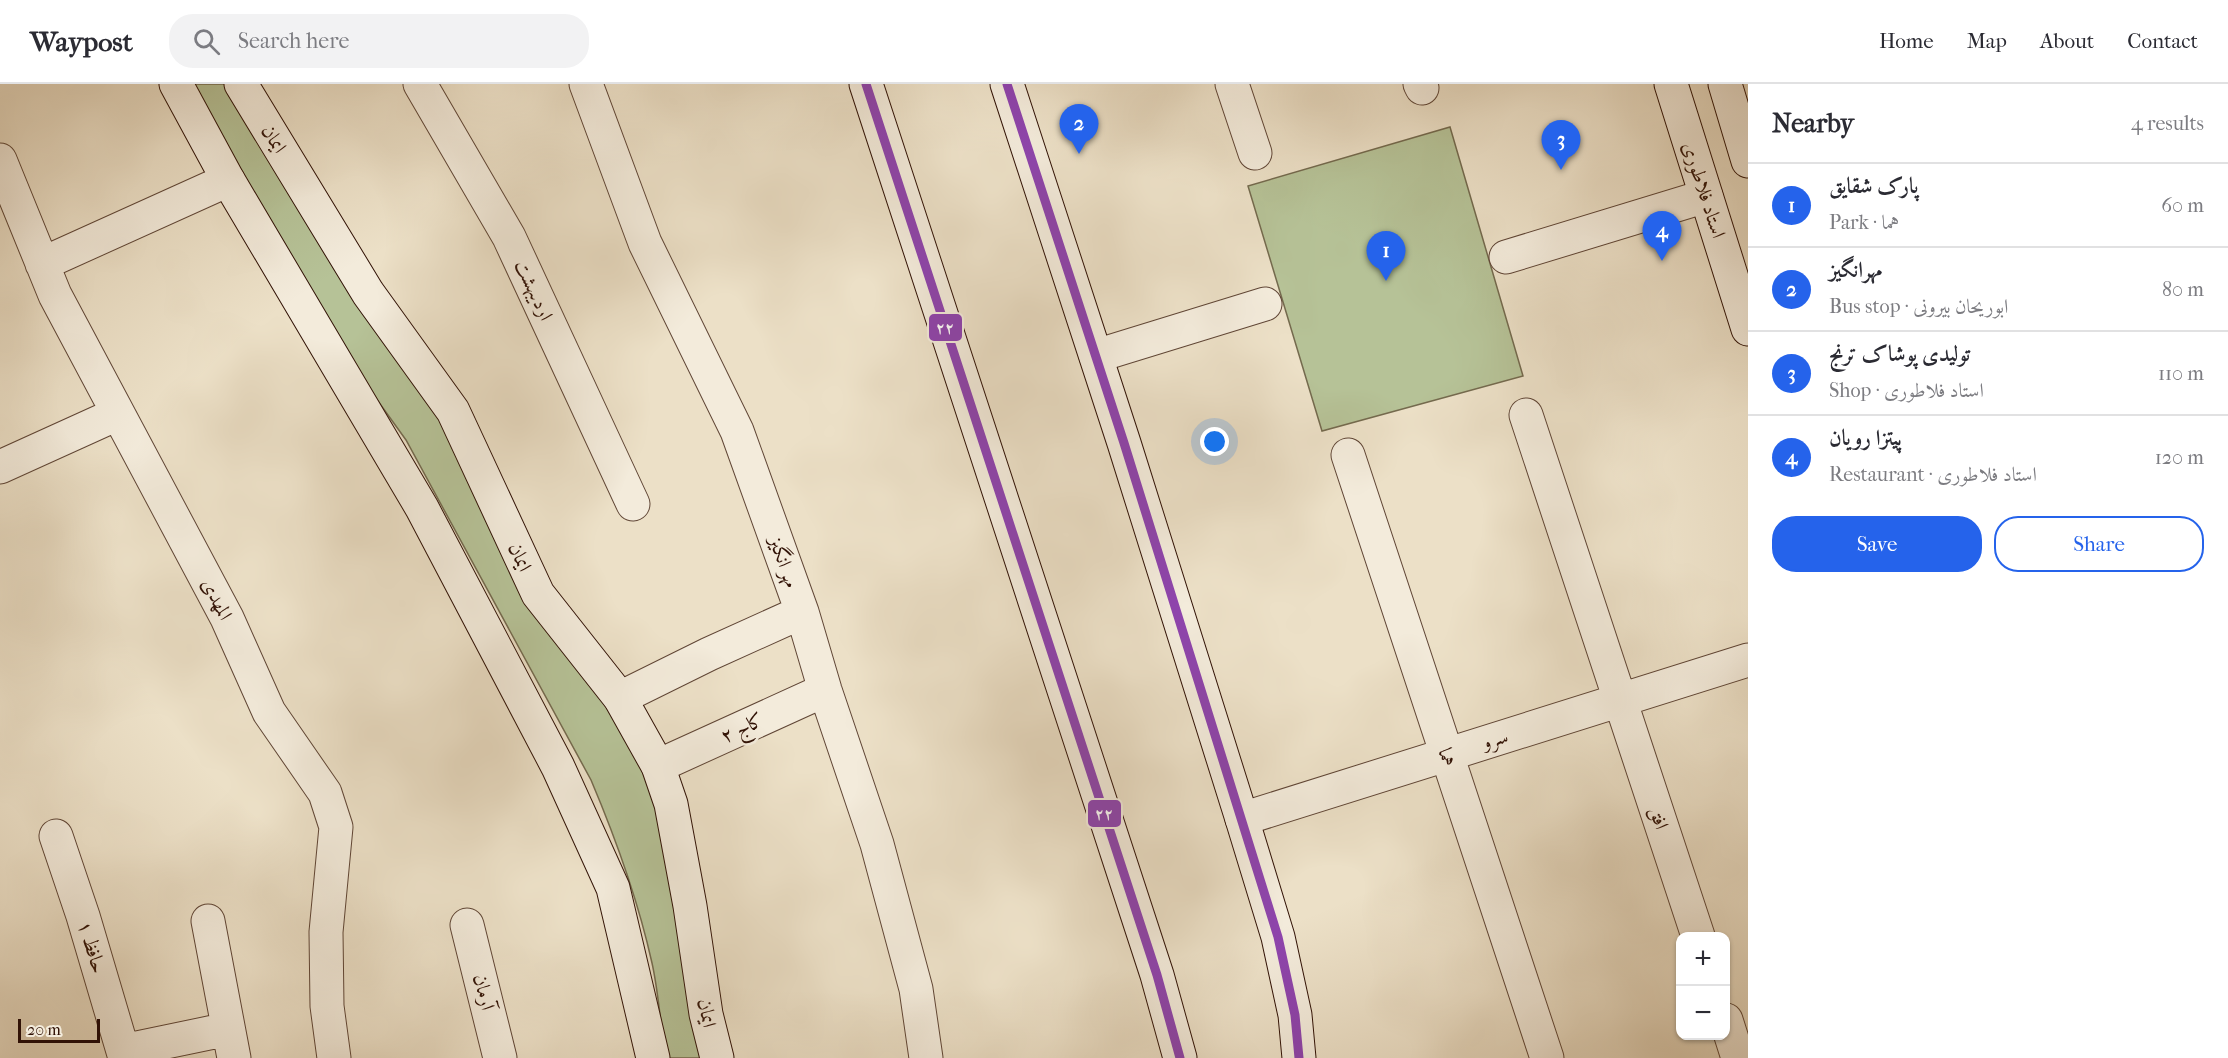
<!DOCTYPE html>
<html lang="en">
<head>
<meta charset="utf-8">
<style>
	:root { --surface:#fff; --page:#f2f2f3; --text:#2b2b33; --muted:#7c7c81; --line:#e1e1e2; --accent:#2563eb }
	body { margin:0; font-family:"IM FELL French Canon",Amiri,serif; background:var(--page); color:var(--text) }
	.controls { position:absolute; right:18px; bottom:18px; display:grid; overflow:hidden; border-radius:12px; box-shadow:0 2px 4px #0004 }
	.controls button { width:54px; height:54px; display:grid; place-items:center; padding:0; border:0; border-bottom:2px solid var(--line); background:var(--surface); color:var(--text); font:30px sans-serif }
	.scale { position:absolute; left:18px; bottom:15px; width:82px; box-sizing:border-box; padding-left:6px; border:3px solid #311206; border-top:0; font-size:16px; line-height:21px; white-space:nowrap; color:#311206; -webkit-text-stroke:4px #f3ebdb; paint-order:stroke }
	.you { position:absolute; left:1215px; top:358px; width:21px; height:21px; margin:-15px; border:4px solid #fff; border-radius:50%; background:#1a73e8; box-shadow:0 0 0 9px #1a73e833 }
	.badge { display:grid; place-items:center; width:39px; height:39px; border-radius:50%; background:var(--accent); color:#fff; font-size:20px; font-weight:700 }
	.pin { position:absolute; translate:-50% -50px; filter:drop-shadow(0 2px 3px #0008) }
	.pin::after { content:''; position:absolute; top:32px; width:21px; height:18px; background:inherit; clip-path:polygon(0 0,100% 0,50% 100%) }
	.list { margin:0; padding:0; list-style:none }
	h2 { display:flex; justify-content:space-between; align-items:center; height:78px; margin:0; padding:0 24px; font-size:26px }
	h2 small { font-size:20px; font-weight:400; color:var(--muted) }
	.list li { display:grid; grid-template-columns:39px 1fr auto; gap:18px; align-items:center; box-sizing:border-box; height:84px; padding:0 24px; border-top:2px solid var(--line) }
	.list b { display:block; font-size:22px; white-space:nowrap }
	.list p { margin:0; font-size:20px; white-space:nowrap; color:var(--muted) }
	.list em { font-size:20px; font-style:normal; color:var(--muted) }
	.actions { display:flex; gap:12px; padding:18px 24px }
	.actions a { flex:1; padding:14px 0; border:2px solid var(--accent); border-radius:24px; text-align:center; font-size:21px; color:var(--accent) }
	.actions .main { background:var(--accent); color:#fff }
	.icon { flex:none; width:33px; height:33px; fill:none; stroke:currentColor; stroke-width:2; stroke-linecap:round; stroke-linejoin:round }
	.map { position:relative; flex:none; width:1748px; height:974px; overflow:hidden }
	header { display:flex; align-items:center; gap:36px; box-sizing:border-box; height:84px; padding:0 30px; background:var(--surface); border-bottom:2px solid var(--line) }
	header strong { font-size:28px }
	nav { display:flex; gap:33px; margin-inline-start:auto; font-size:21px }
	.search { width:420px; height:54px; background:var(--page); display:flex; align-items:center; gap:15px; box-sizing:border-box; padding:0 21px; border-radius:24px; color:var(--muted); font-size:22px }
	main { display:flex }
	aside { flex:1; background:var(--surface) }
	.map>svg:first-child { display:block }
</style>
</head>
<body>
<header>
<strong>Waypost</strong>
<div class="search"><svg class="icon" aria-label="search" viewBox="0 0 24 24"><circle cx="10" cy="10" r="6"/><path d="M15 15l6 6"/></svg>Search here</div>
<nav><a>Home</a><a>Map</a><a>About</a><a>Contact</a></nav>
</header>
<main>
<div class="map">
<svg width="1748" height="974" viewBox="0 0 1748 974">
	<rect width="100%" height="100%" fill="#ece0c7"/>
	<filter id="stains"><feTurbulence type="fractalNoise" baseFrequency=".00333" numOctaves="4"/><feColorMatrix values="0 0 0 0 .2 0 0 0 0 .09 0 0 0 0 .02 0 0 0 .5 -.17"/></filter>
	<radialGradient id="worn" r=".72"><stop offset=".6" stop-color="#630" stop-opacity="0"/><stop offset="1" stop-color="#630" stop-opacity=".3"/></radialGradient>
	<path fill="#b6c297" stroke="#746a4e" stroke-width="1.5" d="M187,0H235L433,316L574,570L656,701L707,974H667C660,943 659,910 652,879C638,816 616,755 591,696L406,356L344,270Z
		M1450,43L1523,292L1322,347L1248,102Z"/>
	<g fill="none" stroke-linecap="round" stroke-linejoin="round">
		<defs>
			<path id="minor" d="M420,0L509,153L633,420
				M586,0L645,159L737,347L802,528L825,606L877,760L916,905L926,974
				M1232,0L1255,69
				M1420,0L1422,4
				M0,76L55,211L227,534L269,628L325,709L336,743L326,848L327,922L334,974
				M1506,173L1706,112
				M42,180L228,96
				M1096,272L1265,220
				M1526,331L1698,852
				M1348,371L1547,974
				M0,383L117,330
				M620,614L709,570L802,528
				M658,682L825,606
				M1242,735L1748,576
				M56,752L83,832L125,974
				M208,837L234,974
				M467,841L500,974
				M1726,936L1738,974
				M123,967L228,945"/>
			<path id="secondary" d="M176,0L228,96L422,424L558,683L613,804L653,974
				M241,0L368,209L453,327L538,510L620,614L658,682L671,720L690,822L706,930L717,974
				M866,0L1157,891L1180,974
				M1007,0L1124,359L1242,735L1278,853L1295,931L1299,974
				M1671,0L1748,245
				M1725,0L1748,77"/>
		</defs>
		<use href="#minor" stroke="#604636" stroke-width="35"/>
		<use href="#secondary" stroke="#311206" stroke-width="35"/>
		<use href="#minor" stroke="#f3ebdb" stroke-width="33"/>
		<use href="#secondary" stroke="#f3ebdb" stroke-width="33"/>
		<defs>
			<path id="bus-1" d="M866,0L1157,891L1180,974
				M1007,0L1124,359L1278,853L1295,931L1299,974"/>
		</defs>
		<use href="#bus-1" stroke="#f3ebdb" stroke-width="14"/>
		<use href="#bus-1" stroke="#8e44ad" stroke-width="9"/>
	</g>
	<g text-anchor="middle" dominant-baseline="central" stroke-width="5" stroke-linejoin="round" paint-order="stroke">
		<g font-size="20" fill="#311206" stroke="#f3ebdb">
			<text transform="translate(274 55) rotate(58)">ایمان</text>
			<text transform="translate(1704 106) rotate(72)">استاد فلاطوری</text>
			<text transform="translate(534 206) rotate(65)">اردیبهشت</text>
			<text transform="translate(520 473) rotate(65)">ایمان</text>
			<text transform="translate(784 478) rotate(71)">مهر انگیز</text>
			<text transform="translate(217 515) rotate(63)">المهدی</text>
			<text transform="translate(742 644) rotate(-24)">کاج ۲</text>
			<text transform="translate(1495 655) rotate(-17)">سرو</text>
			<text transform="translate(1447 673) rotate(72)">هما</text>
			<text transform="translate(1659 734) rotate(72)">افق</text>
			<text transform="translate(92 863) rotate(73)">حافظ ۱</text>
			<text transform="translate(484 908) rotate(76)">آرمان</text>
			<text transform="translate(707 929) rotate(79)">ایمان</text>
		</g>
	</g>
	<g stroke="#f3ebdb" stroke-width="2">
		<rect x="928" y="229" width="35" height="29" rx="6" fill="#8e44ad"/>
		<rect x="1087" y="715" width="35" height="29" rx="6" fill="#8e44ad"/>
	</g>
	<g font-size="16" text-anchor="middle" font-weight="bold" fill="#fff">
		<text x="945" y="249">۲۲</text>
		<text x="1104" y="735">۲۲</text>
	</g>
	<rect width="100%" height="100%" filter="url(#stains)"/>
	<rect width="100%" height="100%" fill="url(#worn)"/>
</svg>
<div class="controls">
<button>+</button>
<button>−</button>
</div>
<div class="scale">20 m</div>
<div class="you"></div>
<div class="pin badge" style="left:1386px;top:197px">1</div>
<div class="pin badge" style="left:1079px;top:70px">2</div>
<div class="pin badge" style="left:1561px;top:86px">3</div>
<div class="pin badge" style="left:1662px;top:177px">4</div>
</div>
<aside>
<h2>Nearby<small>4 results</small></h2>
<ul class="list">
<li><span class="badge">1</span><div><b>پارک شقایق</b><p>Park · هما</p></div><em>60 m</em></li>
<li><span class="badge">2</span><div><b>مهرانگیز</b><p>Bus stop · ابوریحان بیرونی</p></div><em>80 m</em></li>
<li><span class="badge">3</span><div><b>تولیدی پوشاک ترنج</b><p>Shop · استاد فلاطوری</p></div><em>110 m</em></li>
<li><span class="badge">4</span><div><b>پیتزا رویان</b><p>Restaurant · استاد فلاطوری</p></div><em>120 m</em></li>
</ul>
<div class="actions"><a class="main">Save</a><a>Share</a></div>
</aside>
</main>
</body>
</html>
